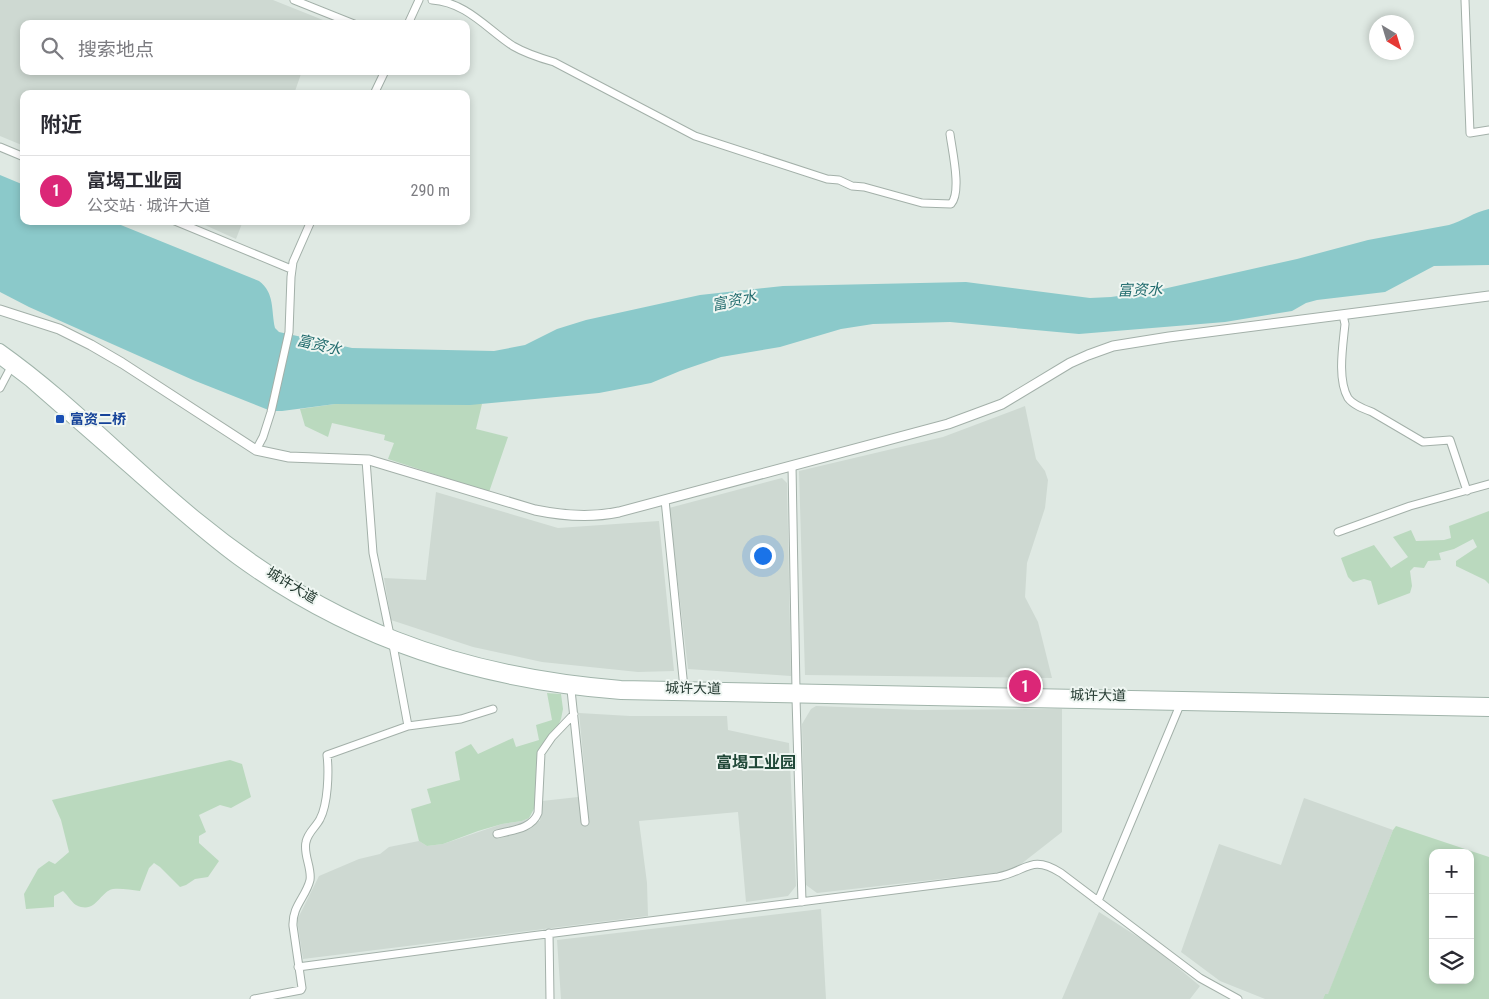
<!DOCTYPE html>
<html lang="zh">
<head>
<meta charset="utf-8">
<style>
	:root { --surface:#fff; --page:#f7f7f7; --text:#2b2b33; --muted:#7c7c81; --line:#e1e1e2; --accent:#db2777 }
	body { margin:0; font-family:"Roboto Condensed","Noto Sans SC",sans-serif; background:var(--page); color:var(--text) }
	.controls { position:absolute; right:15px; bottom:15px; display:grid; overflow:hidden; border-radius:10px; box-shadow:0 2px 8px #0003 }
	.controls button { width:45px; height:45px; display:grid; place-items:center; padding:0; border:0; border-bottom:1px solid var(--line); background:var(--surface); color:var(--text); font:25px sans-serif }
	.compass { position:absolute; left:1369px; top:15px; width:45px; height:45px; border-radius:50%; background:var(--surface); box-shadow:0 2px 8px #0003; rotate:142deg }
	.you { position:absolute; left:762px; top:555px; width:18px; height:18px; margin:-12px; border:4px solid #fff; border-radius:50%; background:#1a73e8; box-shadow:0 0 0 8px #1a73e833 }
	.badge { display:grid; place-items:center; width:32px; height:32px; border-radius:50%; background:var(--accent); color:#fff; font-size:16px; font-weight:700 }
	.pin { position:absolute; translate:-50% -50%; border:2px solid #fff; box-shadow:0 1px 5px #0006 }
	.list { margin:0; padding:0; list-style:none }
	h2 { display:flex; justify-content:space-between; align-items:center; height:65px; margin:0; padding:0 20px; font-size:21px }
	h2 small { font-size:16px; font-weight:400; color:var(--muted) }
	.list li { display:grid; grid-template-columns:32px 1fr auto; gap:15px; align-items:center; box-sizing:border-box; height:70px; padding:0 20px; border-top:1px solid var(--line) }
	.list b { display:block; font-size:19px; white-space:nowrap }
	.list p { margin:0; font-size:16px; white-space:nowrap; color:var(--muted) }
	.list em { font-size:16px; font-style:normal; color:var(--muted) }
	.icon { flex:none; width:28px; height:28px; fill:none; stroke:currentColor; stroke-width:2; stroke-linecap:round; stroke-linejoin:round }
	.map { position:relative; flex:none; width:1489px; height:999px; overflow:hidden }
	.search { position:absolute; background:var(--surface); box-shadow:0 2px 8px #0003; left:20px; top:20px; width:450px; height:55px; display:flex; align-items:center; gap:12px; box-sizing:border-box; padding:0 18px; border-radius:10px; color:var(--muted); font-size:19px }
	.panel { position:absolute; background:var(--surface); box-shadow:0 2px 8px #0003; left:20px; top:90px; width:450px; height:135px; border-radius:10px }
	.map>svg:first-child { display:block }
</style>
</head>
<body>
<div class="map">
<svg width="1489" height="999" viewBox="0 0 1489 999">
	<rect width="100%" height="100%" fill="#dfe9e3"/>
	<path fill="#ced9d2" d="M0,0H273L323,20L321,24H24V71H302L294,94H24V146L0,136Z
		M196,221H243L236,239Z
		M1025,406L1036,459L1045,471L1048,480L1045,508L1027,563L1025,597L1038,622L1052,678L805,675L799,471L943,437Z
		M782,478L787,483L791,676L688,669L669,508Z
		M436,492L558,528L659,521L674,671L638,672L542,662L473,647L391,620L384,578L426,580Z
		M816,706L918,710L1062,709V832L1012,871L817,893L806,885L802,724L811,709Z
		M579,713L630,716H727L728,730L789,743L796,886L788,896L746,902L738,812L639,821L647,883L648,916L303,959L297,920L319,876L359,859L380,854L389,847L419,841L427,846L443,844L502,824L522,821L529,818L540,821L542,801L587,796Z
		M1304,798L1393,830L1328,995L1325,994L1323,999H1265L1220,981L1181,952L1219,844L1281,865Z
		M821,909L826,999H561L557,940Z
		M1099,912L1152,946L1200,986L1190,999H1062Z"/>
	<path fill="#bad9be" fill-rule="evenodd" d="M335,404H482L476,429L508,437L489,492L388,459L394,443L384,440L385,435L332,423L328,437L305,426L300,409Z
		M1489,511V584L1485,580L1456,566V561L1477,547L1473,539L1454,549L1439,553L1441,560L1428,561L1424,568L1414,567L1410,571L1412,586L1410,593L1378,605L1371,581L1364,579L1353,582L1348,577L1341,558L1374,545L1391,568L1408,557L1393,537L1411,530L1416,541L1444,540L1451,538L1449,526Z
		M547,693L561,694L563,709L561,719L556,730L538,755L535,807L529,818L522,821L502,824L478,831L443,844L427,846L419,841L411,809L431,803L427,789L460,780L455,752L471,744L478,754L513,738L516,747L539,740L536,725L552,720Z
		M230,760L242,764L251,797L231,808L220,805L199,815L206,832L199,836V843L219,861L208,877L195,879L186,885L180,887L160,867L154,863L149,868L140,891C131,890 121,888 113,889C99,892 96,915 76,905C71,902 68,895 63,891L54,896V907L26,909L24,894L38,869L49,861L55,864L69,852L61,820L52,800Z
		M1396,826L1489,857V999H1323L1325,994H1328L1393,830ZM1433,853H1470V980H1433Z"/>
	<path fill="#8bc9ca" d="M0,175L24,185V221H111L259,281C275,293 271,310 275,328L279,332L352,348L494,351L525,345L557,329L586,320L700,295L783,286L966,282L1090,298L1111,297L1154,291L1297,259L1368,240L1449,225C1463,221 1474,212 1489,209V265L1434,266L1385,292L1317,300L1306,303L1292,311L1225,322L1079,334L950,322L873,324L841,329L780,347L721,357L680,371L651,383L599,393L470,405L335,404L282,411H271L193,380L29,307L0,292Z"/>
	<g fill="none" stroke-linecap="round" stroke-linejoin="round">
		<defs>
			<path id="minor" d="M294,0L354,24
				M432,0C466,2 487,29 513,46C525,53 540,58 554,62L695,136L827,179L839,180L852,186L864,187L922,203L951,204C962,192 952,150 950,134
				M1465,0L1470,133L1489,130
				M408,24L419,0
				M374,94L385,71
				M0,147L24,157
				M175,221L291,269
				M1343,315L1345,324C1343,345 1337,379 1348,398C1353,405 1364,409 1372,412L1423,442L1450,440L1467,491
				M0,388L11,367
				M256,450L263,437L271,412L289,332L291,277L293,262L311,221
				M366,460L373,553L390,635
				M792,466L796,690
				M665,500L684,688
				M1338,532L1410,506L1489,484
				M393,645L408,726
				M571,690L585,822
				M796,698L802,902
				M497,834C512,830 532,829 538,813L541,753L552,737L574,714
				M1098,901L1180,705
				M549,933L550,999
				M298,967L531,936L998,877C1027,871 1031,854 1061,873L1200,978L1238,999
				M254,999L301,990L302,988L293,926C292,906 306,897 310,880C312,868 303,854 306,842C308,832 316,827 320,819C328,804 329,772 327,755L408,726L461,719L493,709"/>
			<path id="tertiary" d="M0,310L59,329L91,345L122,363L256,450L289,457L369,460L535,510C564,516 590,518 619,512L948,424L1002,404L1070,363L1088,355L1113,346L1169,337L1489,296"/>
			<path id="secondary" d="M0,349C71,399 131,464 199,519C327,624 457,673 621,686L1489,703
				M0,359L29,381C63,411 97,440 131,470C166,501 200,532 238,560C354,644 479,683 621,694L1489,711"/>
		</defs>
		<use href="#minor" stroke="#a3b0a9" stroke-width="9"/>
		<use href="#tertiary" stroke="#a3b0a9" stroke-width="11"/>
		<use href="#secondary" stroke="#a0b4aa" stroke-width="12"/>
		<use href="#minor" stroke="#fff" stroke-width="7"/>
		<use href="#tertiary" stroke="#fff" stroke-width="9"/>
		<use href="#secondary" stroke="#fff" stroke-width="10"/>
	</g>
	<rect fill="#1a4fb4" stroke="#eff6f2" stroke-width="2" x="55" y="414" width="10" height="10" rx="2.5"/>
	<g text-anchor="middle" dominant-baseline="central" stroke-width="4" stroke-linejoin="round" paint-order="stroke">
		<g font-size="14" font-weight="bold" fill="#164399" stroke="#eff6f2" text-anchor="start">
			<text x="70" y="419">富资二桥</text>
		</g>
		<g font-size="14" fill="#22382f" stroke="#eff6f2">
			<text transform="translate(292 585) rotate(31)">城许大道</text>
			<text transform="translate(693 688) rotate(1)">城许大道</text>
			<text transform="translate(1098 695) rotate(1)">城许大道</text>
		</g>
		<g font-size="15" font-style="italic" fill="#226c6e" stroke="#eff6f2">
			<text transform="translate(1140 290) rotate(-1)">富资水</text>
			<text transform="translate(734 301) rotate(-12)">富资水</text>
			<text transform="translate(319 345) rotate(13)">富资水</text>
		</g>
		<g font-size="16" font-weight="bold" fill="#204838" stroke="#eff6f2">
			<text x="756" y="762">富堨工业园</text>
		</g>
	</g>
</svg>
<div class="controls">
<button>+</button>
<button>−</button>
<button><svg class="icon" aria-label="layers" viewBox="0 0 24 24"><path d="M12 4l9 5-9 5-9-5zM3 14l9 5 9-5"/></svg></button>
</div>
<svg class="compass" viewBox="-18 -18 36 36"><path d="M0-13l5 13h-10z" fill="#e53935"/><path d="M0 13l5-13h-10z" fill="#7c7c81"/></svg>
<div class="you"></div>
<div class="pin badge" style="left:1025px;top:686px">1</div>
<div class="search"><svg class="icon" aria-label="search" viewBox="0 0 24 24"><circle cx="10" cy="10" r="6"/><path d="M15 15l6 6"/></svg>搜索地点</div>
<section class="panel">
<h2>附近<small></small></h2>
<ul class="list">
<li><span class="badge">1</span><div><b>富堨工业园</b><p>公交站 · 城许大道</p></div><em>290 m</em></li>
</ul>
</section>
</div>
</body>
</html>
